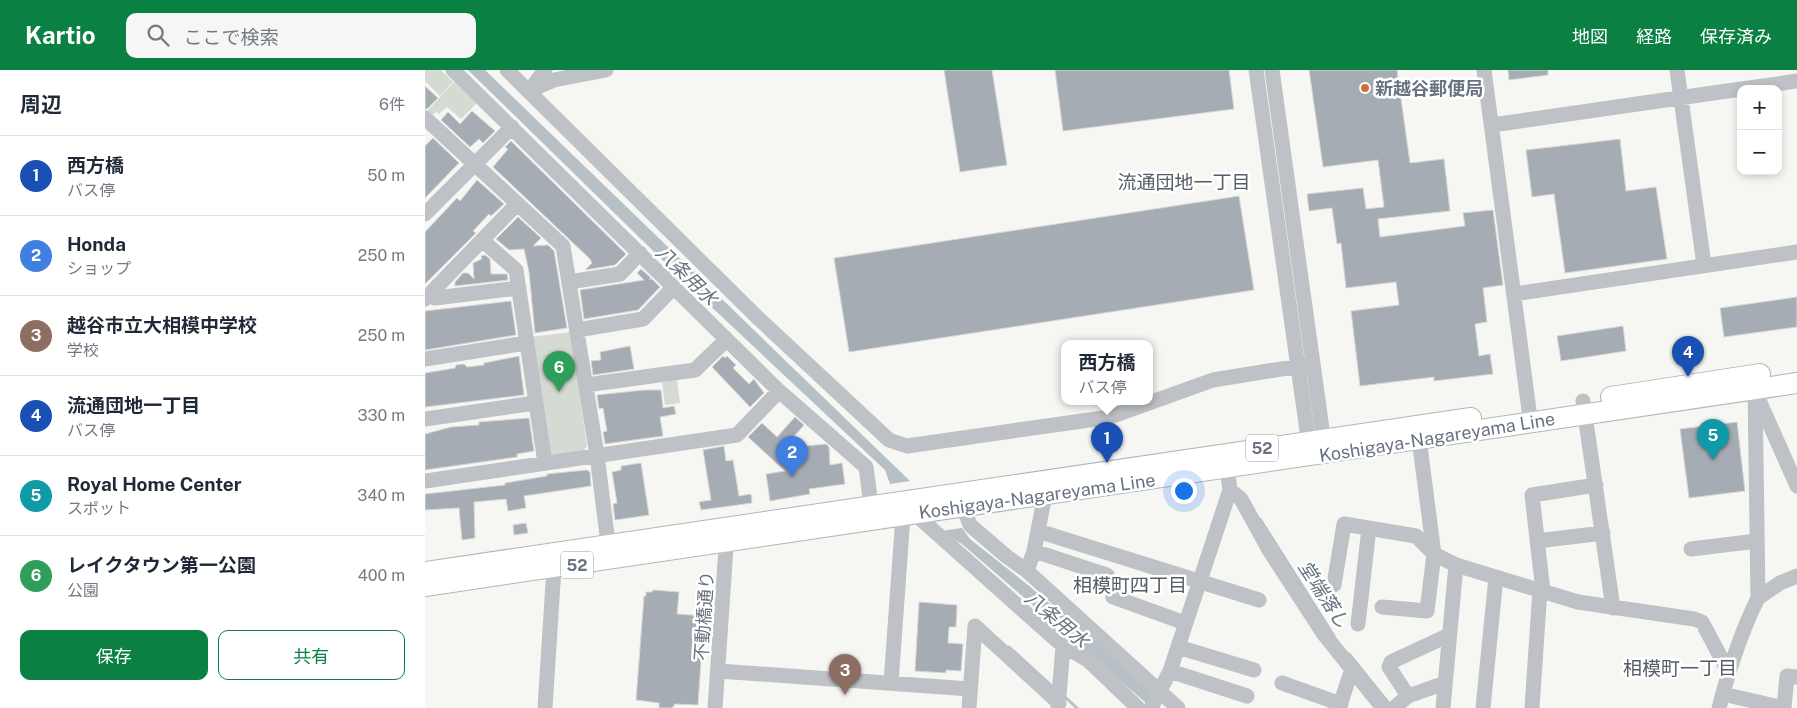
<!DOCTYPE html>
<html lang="ja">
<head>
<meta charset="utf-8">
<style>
	:root { --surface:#fff; --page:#f6f6f7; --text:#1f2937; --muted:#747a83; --line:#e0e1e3; --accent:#0b8043 }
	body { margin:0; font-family:"Public Sans","Noto Sans JP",sans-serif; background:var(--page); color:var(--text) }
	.controls { position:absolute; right:15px; top:15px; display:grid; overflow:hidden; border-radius:10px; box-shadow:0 2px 8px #0003 }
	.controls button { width:45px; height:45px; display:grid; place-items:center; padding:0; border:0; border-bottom:1px solid var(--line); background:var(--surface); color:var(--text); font:25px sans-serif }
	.you { position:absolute; left:758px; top:420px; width:18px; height:18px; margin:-12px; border:4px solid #fff; border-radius:50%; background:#1a73e8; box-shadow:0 0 0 8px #1a73e833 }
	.badge { display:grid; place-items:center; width:32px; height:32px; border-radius:50%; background:var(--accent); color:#fff; font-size:16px; font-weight:700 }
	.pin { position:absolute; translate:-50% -41px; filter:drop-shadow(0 1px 2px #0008) }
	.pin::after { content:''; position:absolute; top:26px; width:18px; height:15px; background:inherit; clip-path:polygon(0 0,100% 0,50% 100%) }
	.popup { position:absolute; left:636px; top:270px; width:92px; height:65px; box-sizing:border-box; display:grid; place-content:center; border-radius:10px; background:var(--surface); filter:drop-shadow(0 1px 4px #0005); font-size:16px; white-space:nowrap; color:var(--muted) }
	.popup b { font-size:19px; color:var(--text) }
	.popup::after { content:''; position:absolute; left:50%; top:100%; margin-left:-10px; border:10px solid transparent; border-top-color:var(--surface) }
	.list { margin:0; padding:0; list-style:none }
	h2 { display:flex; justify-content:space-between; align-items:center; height:65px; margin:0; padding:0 20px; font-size:21px }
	h2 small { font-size:16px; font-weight:400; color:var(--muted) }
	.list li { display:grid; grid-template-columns:32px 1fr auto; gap:15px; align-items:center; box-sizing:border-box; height:80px; padding:0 20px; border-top:1px solid var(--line) }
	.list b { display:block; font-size:19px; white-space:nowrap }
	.list p { margin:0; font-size:16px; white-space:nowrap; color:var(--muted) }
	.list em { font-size:16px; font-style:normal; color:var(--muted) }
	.actions { display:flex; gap:10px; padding:15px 20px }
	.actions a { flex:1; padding:11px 0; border:1px solid var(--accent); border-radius:10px; text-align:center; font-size:18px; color:var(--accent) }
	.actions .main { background:var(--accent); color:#fff }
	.icon { flex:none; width:28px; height:28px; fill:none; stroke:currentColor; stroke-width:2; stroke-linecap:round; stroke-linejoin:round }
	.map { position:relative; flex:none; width:1372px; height:638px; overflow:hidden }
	header { display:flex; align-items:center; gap:30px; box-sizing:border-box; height:70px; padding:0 25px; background:var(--accent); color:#fff }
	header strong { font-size:24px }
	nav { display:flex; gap:28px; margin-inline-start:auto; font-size:18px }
	.search { width:350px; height:45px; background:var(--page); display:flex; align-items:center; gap:12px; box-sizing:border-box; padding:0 18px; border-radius:10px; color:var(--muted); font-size:19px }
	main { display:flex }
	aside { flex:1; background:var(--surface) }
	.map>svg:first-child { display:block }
</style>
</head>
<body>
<header>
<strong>Kartio</strong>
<div class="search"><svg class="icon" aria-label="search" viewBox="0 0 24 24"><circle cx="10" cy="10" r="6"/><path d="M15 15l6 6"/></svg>ここで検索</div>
<nav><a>地図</a><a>経路</a><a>保存済み</a></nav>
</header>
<main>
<aside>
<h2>周辺<small>6件</small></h2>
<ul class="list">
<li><span class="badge" style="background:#1a4fb4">1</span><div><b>西方橋</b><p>バス停</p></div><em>50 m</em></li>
<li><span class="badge" style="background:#3f7fe0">2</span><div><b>Honda</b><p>ショップ</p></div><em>250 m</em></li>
<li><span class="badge" style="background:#8d6e63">3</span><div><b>越谷市立大相模中学校</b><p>学校</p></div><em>250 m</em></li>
<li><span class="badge" style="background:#1a4fb4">4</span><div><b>流通団地一丁目</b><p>バス停</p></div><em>330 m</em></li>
<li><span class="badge" style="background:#0f9aa8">5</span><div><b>Royal Home Center</b><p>スポット</p></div><em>340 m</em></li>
<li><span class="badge" style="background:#2e9e5b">6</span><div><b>レイクタウン第一公園</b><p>公園</p></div><em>400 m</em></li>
</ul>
<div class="actions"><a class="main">保存</a><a>共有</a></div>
</aside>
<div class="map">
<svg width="1372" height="638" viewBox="0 0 1372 638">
	<rect width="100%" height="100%" fill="#f6f6f3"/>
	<path fill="#d5dad3" d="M0,0H16L28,12L15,26L0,11Z
		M29,12L52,33L36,49L22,37L14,44L11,42L7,46L2,41Z
		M146,262L162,376L158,381L126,387L106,267Z
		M252,310L255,333L240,335L237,312Z"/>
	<path fill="#b7c0c5" d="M43,0H60L485,411L465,414L460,400L262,214Z
		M537,458L545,469L603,515L728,622L721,633L537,474L516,461Z"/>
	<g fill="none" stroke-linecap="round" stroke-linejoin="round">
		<path stroke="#b7c0c5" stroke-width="3" d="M835,449L909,566
			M584,577L629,618
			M924,584L966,636
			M640,627L652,638"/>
	</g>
	<path fill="#a6acb3" stroke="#d7d7d6" d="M519,0H567L582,95L535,102Z
		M630,0H804L809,39L638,61Z
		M884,0H972L985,93L1019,89L1025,141L953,149L955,167L1040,156L1038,143L1068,140L1078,215L1058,218L1062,252L1050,254L1054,286L1065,284L1068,304L1009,311V307L935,316L926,241L974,235L971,212L921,218L916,173L912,174L907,138L884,141L882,124L938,118L941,139L959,137L953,90L898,97Z
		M1083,0H1123V5L1084,10Z
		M0,16L13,28L2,39H0Z
		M47,41L70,61L58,73L54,69L45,77L16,50L23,42L35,54Z
		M8,68L34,93L0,128V76Z
		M1195,69L1201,121L1231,117L1242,189L1140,203L1129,124L1107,127L1101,80Z
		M86,71L201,184L190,195L160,200L167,193L165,189L68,97L83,79L80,77Z
		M52,110L79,134L66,146L64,144L48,161L51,163L0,214V162L32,128L35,131Z
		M814,126L829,220L424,282L409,188Z
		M93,147L116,168L108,176L123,175L129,181L142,258L110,263L104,202L99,179L84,180L71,169Z
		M60,185L65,189L66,204H82L83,210L30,216V212L38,203H43L49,209L48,193L57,189L56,186Z
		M216,199L226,208L224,209H227L235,217L213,240L159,249L155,220L219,210L212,203Z
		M1372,227V257L1299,267L1295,238Z
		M86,231L91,265L0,280V241Z
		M1198,256L1201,281L1136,291L1132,266Z
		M205,276L209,299L168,305L166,291L176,290L175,282Z
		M94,286L99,325L0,337V303L30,298L31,295L39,294L42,297L59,295V293Z
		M298,286L300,288L302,286L311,295L308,298L324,314L329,309L339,323L325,337L287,297Z
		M219,320H236L238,338L249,336L251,344L235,347L238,366L180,374L178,362L182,361L178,338L174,339L172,325Z
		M370,347L379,355L359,378L401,374L404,377L405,395L417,393L420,414L384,419L385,424L345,431L341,404L360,401L323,367L337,353L352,367Z
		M104,348L109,381L92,384V387L0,400V364L26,357L54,355V352Z
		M1312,352L1320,421L1264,428L1255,359Z
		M299,376L301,391L308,390L314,426L326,424L327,433L276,440L274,432L286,430L278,380Z
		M216,393L224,445L190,450L188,434L192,433L187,402L196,400V396Z
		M162,400L165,402L166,416L99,426L101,438L83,441L81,429L49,432L50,468L37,470L34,438L0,440V424L80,415V413L122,406V404Z
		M101,453L103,463L89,465L88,455Z
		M228,520L254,522L252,544L279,546L273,635L250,634L247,638H234V633L211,630L219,526H221V522H227Z
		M494,532L532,535L531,557H524L523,573L538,574L536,601L521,600V603L490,601Z"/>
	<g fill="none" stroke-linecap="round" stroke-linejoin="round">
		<defs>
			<path id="major" d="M1186,327L1335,304
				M0,502L1046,348
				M0,516L1372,313"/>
		</defs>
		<use href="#major" stroke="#b2b5b9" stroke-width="22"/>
		<path stroke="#bec1c5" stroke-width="15" d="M28,0L354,321L441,397L446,435
			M82,0L332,247L464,370L482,376L685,347L788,310L887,294
			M831,0L885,382
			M847,0L900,380
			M1059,0L1104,340
			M1252,0L1279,195
			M1317,19L1372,11
			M105,20L120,0
			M104,21L129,10L181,0
			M0,48L138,176L172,385L183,473
			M1067,55L1316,19
			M0,144L87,57
			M57,170L91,200L120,393
			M144,212L195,204L215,183
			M1089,224L1372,182
			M4,225L10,228L94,218
			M0,229L92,134
			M152,260L218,249L249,217
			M0,289L101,273
			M161,315L270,300L301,270
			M1333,328L1372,416
			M1158,331L1188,538
			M0,349L110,333
			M994,369L1009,484L1031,495L1153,532L1269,549L1277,552L1303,601
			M0,411L312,365L354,321
			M805,420L816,429L844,480L898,563L958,638
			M538,436L545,455L581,486L602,501L753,638
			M490,444L638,576L663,590L713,638
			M613,461L834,530
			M1112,471L1178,463
			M1266,479L1332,471
			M609,481L682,505
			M602,501L609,481L620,425
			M909,515L919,454L991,466L1009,484L1002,541L957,537
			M1118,521L1107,425L1171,415
			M688,527L760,553
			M1333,528L1355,513L1372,506
			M933,554L944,458
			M753,577L829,600
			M294,601L545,619
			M745,601L822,626
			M466,613L478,446
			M857,613L916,634
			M1298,624L1358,638
			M983,626L964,597L966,592L1024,565
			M120,638L129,498
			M290,638L302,463
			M544,638L550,556L634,633
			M633,638L638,576
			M726,638L745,601L805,420L802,398
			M914,638L927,599
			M969,638L983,626L1020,613
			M1018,638L1031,495
			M1058,638L1071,507
			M1107,638L1115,519
			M1294,638C1304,599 1315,564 1333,528L1330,319
			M1359,638L1362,606L1372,607"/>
		<use href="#major" stroke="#fff" stroke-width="20"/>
	</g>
	<circle fill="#cf703a" stroke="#fff" stroke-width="2" cx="940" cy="18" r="5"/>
	<g text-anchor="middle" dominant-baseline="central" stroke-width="5" stroke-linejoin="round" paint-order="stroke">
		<g fill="#fff" stroke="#959da7" stroke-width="1">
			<rect x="821" y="364.5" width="32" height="27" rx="4"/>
			<rect x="136" y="481.5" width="32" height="27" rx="4"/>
		</g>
		<g font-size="16" font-weight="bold" fill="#687381">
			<text x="837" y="378">52</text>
			<text x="152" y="495">52</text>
		</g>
		<g font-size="18" font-weight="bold" fill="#687381" stroke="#fff" text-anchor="start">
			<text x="950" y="18">新越谷郵便局</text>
		</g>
		<g font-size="18" fill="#687381" stroke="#fff">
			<text transform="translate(1012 367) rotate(-9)">Koshigaya-Nagareyama Line</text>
			<text transform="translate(612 426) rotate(-8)">Koshigaya-Nagareyama Line</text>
			<text transform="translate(279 546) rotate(-86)">不動橋通り</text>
		</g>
		<g font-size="19" fill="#555d67" stroke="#fff">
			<text x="759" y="112">流通団地一丁目</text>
			<text x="705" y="515">相模町四丁目</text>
			<text x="1255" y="598">相模町一丁目</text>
		</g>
		<g font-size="19" font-style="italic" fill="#64737d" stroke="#fff">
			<text transform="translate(262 205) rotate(44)">八条用水</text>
			<text transform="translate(899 524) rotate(57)">堂端落し</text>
			<text transform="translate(632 549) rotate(40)">八条用水</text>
		</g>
	</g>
</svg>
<div class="controls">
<button>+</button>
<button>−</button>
</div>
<div class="you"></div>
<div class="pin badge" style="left:682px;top:393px;background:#1a4fb4">1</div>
<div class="popup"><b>西方橋</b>バス停</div>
<div class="pin badge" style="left:367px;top:407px;background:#3f7fe0">2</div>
<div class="pin badge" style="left:420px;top:625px;background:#8d6e63">3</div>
<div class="pin badge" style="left:1263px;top:307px;background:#1a4fb4">4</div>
<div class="pin badge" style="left:1288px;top:390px;background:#0f9aa8">5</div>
<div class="pin badge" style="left:134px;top:322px;background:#2e9e5b">6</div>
</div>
</main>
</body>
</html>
